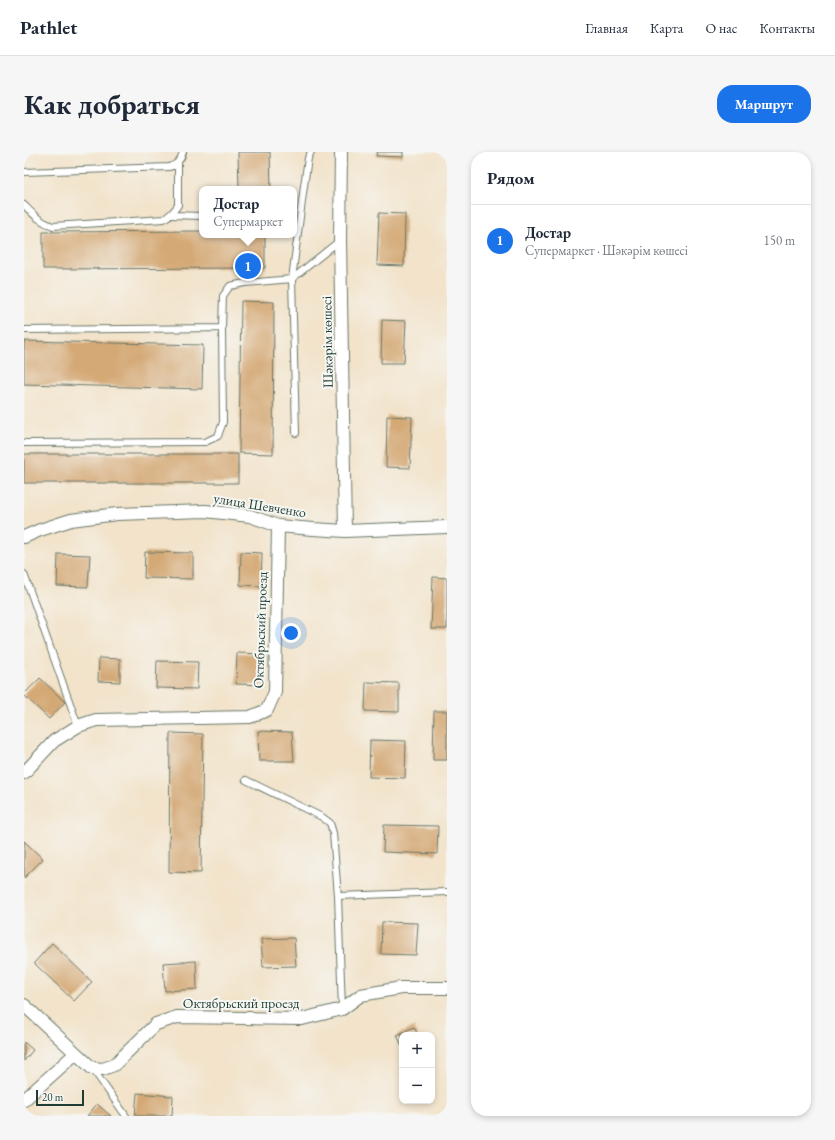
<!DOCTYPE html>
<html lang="ru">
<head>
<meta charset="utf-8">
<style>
	:root { --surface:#fff; --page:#f6f6f7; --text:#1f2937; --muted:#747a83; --line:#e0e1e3; --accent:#1a73e8 }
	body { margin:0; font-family:"EB Garamond",serif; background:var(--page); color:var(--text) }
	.controls { position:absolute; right:12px; bottom:12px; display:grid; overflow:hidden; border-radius:8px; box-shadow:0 2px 6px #0003 }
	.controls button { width:36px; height:36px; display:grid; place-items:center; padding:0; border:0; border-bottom:1px solid var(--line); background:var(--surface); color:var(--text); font:20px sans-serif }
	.scale { position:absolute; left:12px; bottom:10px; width:48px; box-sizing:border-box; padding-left:4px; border:2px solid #1f3d34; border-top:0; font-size:11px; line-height:14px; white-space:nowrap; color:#1f3d34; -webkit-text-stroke:3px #f6f6f2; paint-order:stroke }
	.you { position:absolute; left:267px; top:481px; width:14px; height:14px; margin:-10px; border:3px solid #fff; border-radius:50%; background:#1a73e8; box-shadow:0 0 0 6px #1a73e833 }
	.badge { display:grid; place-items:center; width:26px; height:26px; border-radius:50%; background:var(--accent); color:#fff; font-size:13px; font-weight:700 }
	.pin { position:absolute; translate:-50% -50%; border:2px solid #fff; box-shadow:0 1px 4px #0006 }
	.popup { position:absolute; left:175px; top:34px; width:98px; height:52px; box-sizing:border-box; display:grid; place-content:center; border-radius:8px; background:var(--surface); filter:drop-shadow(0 1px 3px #0005); font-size:13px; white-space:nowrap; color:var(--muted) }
	.popup b { font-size:15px; color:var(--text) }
	.popup::after { content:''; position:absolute; left:50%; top:100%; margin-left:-8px; border:8px solid transparent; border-top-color:var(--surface) }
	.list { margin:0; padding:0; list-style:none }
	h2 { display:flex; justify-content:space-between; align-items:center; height:52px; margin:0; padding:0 16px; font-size:17px }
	h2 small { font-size:13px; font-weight:400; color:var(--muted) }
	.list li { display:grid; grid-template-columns:26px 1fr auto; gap:12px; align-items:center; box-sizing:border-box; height:72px; padding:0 16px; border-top:1px solid var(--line) }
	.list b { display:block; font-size:15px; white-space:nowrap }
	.list p { margin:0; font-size:13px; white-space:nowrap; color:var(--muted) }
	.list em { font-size:13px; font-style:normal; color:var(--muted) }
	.map { position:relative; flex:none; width:423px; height:964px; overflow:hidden; border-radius:16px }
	header { display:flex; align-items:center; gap:24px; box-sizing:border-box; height:56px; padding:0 20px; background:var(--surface); border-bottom:1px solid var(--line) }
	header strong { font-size:19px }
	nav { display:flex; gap:22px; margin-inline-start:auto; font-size:14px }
	.intro { display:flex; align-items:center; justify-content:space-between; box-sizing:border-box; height:96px; padding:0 24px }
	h1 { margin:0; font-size:28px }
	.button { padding:10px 18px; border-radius:16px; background:var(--accent); color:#fff; font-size:14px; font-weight:700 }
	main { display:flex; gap:24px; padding:0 24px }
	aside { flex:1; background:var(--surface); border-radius:16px; box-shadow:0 2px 6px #0003 }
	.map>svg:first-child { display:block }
</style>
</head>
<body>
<header>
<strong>Pathlet</strong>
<nav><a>Главная</a><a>Карта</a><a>О нас</a><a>Контакты</a></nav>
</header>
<div class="intro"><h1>Как добраться</h1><a class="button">Маршрут</a></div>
<main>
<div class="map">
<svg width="423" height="964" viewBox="0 0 423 964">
	<rect width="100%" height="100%" fill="#f6f6f2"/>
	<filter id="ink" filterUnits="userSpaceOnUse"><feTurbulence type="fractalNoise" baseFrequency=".025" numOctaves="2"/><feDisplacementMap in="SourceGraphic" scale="8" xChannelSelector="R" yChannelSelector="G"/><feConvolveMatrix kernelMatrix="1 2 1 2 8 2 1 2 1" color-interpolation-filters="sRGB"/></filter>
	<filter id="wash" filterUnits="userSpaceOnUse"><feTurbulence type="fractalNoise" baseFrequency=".012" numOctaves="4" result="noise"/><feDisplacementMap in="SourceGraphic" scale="16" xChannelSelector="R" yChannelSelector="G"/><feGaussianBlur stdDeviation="0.9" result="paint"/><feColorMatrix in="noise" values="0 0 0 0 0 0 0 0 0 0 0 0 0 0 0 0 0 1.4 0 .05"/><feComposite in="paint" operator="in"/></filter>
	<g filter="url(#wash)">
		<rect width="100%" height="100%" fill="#f2e3ca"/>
		<g id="blocks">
			<path fill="#d4a976" d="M214,0H246L247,37H215Z
				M353,0H379V5L352,4Z
				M355,61L381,62L380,114L353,113Z
				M178,79V83H241V116L19,117V80Z
				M217,149L250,150L249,302L215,301Z
				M358,168L382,169L380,211H357Z
				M0,189L179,193L178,237L0,232Z
				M363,264L388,265L386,316L362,315Z
				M0,302H214V331H0Z
				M121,400L169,401V427L120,426Z
				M217,400L238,401L237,434L216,433Z
				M34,402L66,403L64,435L33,434Z
				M409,425L423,426V477H407Z
				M213,501L238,502V533L212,532Z
				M75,506L96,507V530L74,529Z
				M133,509L174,510L173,537L132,536Z
				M16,526L41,550L25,567L0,543V542Z
				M342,530L375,531V560L341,559Z
				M410,559H423V608H409Z
				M234,579L268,580L270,609H235Z
				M146,581L179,582L177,721L145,720Z
				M346,588L382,589L381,626L345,625Z
				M360,673L414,674L413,702L359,700Z
				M0,689L19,707L0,726Z
				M358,770L394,771L392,803L357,802Z
				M270,786L272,814L239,815L237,787Z
				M28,791L68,830L50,849L10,811Z
				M172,809L173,837L141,839L139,811Z
				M390,875L394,883H378V894L373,883Z
				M0,890L9,898L0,909Z
				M113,941L149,944L148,964H111Z
				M73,952L87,964H63Z"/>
		</g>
	</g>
	<g filter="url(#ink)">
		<use href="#blocks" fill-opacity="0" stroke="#697768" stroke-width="1"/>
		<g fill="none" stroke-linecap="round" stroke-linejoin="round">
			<defs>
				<path id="lane" d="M0,20L145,15C153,13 157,8 159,0
					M0,53C9,62 16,70 29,74L140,67C146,63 150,60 154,53V11
					M147,63L178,64
					M0,178L198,176
					M272,281L268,127L280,34L284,6L287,0
					M0,291L181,290L194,284L199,270L198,176L199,144L206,134L221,131L268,127L315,89
					M0,422L54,574
					M222,628L298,665L306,671L309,681L314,744
					M318,857L314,744L423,740
					M68,916L102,964"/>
				<path id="street" d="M317,0L316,88L321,379
					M0,385L16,378L47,368L93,362L181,359L226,364L254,374L289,377L321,379L423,375
					M0,621L30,589L54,574L72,568L226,565L243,558L251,540L254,374
					M0,853L68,916L79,917L90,913L132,872L153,865L278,867L318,857L337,843L377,836H423
					M0,948L52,901"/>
			</defs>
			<use href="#lane" stroke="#697768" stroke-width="8"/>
			<use href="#street" stroke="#697768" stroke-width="14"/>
			<use href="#lane" stroke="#fff" stroke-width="6"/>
			<use href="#street" stroke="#fff" stroke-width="12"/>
		</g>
	</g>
	<g text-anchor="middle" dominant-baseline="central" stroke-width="4" stroke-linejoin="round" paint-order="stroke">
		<g font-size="14" fill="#1f3d34" stroke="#f6f6f2">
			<text transform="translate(303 190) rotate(-91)">Шәкәрім көшесі</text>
			<text transform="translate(236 353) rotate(9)">улица Шевченко</text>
			<text transform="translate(236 478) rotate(-88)">Октябрьский проезд</text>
			<text x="217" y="851">Октябрьский проезд</text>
		</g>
	</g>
</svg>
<div class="controls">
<button>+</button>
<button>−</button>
</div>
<div class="scale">20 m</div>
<div class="you"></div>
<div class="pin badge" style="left:224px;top:114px">1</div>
<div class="popup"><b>Достар</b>Супермаркет</div>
</div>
<aside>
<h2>Рядом<small></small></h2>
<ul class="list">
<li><span class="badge">1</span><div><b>Достар</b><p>Супермаркет · Шәкәрім көшесі</p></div><em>150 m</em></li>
</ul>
</aside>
</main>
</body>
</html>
